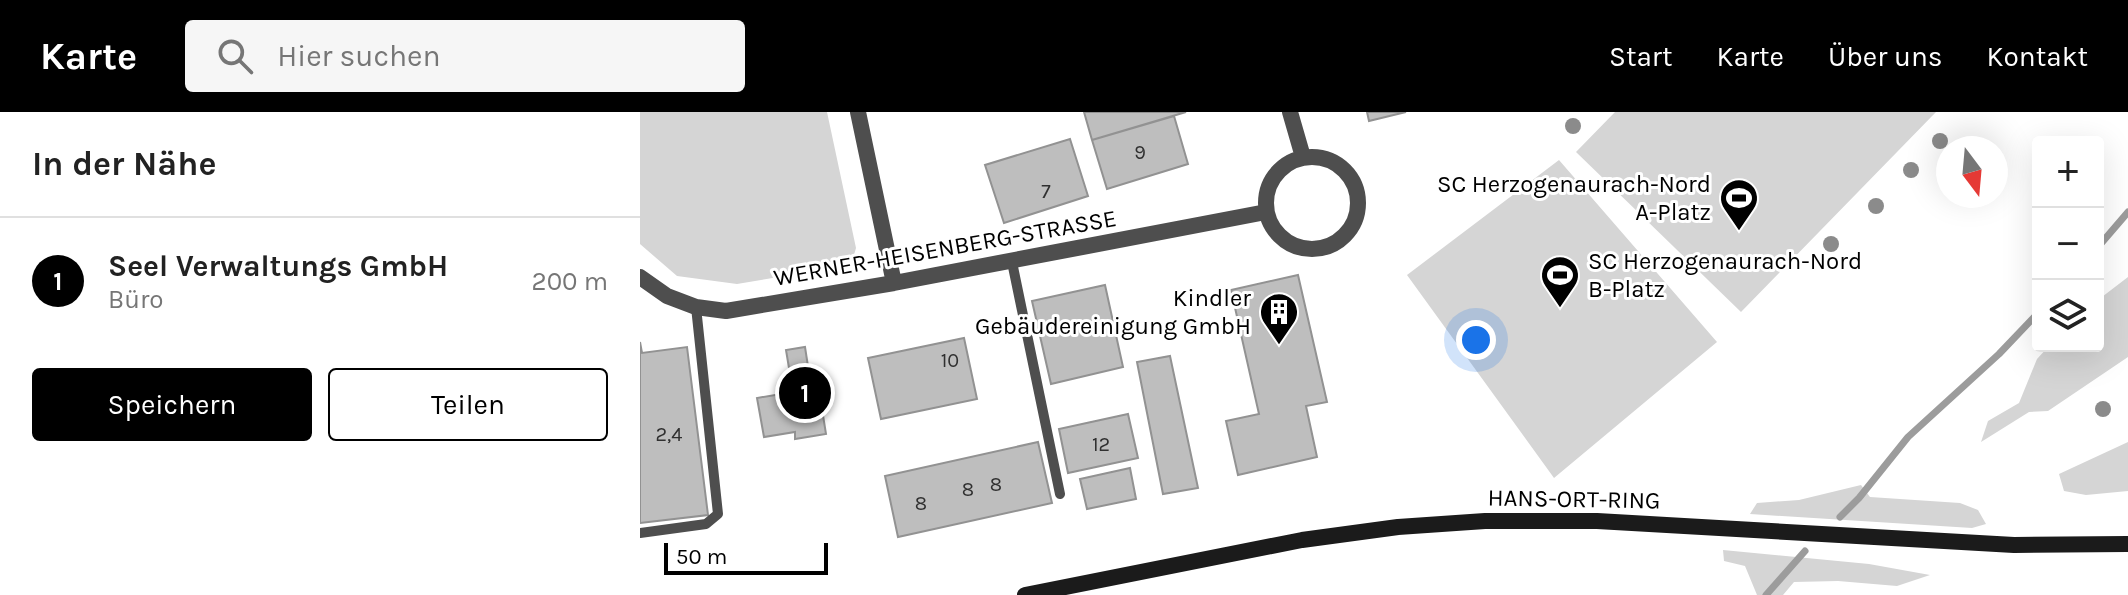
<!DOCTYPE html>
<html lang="de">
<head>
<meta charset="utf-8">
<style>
	:root { --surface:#fff; --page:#f6f6f6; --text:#222; --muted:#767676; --line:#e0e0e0; --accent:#000 }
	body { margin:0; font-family:Karla,sans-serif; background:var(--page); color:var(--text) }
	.controls { position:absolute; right:24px; top:24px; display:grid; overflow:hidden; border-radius:8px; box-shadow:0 8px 32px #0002 }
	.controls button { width:72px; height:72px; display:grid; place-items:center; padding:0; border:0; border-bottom:2px solid var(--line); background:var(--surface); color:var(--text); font:40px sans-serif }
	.compass { position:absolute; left:1296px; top:24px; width:72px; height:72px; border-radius:50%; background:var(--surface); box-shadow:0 8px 32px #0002; rotate:164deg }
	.scale { position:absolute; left:24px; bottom:20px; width:164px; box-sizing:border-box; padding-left:8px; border:4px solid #000; border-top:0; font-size:22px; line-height:28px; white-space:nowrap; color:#000; -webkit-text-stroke:6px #fff; paint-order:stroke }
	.you { position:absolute; left:836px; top:228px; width:28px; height:28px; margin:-20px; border:6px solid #fff; border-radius:50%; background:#1a73e8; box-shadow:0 0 0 12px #1a73e833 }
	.badge { display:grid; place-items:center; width:52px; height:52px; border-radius:50%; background:var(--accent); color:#fff; font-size:26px; font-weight:700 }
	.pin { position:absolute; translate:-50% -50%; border:4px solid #fff; box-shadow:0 2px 8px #0006 }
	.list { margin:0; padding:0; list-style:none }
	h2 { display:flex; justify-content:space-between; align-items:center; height:104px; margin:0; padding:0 32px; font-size:34px }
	h2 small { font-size:26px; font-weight:400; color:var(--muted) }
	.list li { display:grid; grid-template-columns:52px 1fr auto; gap:24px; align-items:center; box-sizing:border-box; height:128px; padding:0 32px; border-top:2px solid var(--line) }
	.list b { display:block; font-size:30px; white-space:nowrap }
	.list p { margin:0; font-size:26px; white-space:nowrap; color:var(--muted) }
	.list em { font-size:26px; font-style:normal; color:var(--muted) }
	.actions { display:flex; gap:16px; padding:24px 32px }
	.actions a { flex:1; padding:18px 0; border:2px solid var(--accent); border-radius:8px; text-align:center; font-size:28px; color:var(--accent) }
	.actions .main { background:var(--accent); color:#fff }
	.icon { flex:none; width:44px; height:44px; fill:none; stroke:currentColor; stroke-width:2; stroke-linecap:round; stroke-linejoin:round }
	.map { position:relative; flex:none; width:1488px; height:483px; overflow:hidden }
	header { display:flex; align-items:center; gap:48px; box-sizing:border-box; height:112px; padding:0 40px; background:var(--accent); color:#fff }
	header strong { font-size:38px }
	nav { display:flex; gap:44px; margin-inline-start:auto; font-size:28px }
	.search { width:560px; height:72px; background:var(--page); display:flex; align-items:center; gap:20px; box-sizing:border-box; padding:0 28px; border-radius:8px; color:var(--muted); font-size:30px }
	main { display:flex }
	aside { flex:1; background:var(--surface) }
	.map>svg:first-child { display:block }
</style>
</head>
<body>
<header>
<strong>Karte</strong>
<div class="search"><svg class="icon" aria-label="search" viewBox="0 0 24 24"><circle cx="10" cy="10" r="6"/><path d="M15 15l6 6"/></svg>Hier suchen</div>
<nav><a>Start</a><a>Karte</a><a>Über uns</a><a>Kontakt</a></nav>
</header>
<main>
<aside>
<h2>In der Nähe<small></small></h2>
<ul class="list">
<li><span class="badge">1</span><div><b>Seel Verwaltungs GmbH</b><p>Büro</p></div><em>200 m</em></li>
</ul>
<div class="actions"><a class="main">Speichern</a><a>Teilen</a></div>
</aside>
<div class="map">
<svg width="1488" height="483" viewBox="0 0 1488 483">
	<rect width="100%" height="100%" fill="#fff"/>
	<path fill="#d5d5d5" d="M0,0H187L216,136L211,153L97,172L37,164L0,132Z
		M975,0H1296L1101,200L936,40Z
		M919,48L1077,230L914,366L767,163Z
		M1488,165V245L1408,299L1389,300L1341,330L1348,309L1379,291L1397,247L1409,234H1458V188Z
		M1488,330V379L1446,383L1424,379L1419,362Z
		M1221,373L1230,385L1320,391L1338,398L1346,412L1332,416L1110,402L1117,391L1159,388Z
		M1083,438L1229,452L1290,463L1257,474L1198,469L1154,470L1143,483H1117L1105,454L1084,449Z"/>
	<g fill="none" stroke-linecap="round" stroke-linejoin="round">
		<path stroke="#9c9c9c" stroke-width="7" d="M1458,135L1488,100
			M1200,405L1219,386L1268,325L1359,242L1398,201
			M1126,483L1165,439"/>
	</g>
	<path fill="#bebebe" stroke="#929292" stroke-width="2" d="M444,0H546L452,28Z
		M727,0H766L729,9Z
		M534,4L548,52L467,77L452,28Z
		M430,27L448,84L364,111L345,53Z
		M658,163L687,290L666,294L677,345L598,363L586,309L619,302L591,178Z
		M465,173L483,255L411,272L392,189Z
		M324,226L337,287L241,307L228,246Z
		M0,230L2,241L47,235L68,403L0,411Z
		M165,235L169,261L176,260L186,322L155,327V320L124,325L117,286L153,280L146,238Z
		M530,244L558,376L523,382L497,250Z
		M488,302L498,346L428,361L419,317Z
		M398,330L412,391L258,425L245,364Z
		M490,356L496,387L447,397L440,367Z"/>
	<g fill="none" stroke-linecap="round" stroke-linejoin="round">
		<path stroke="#4e4e4e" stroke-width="10" d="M372,150L420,382
			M0,421L66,412L78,402L56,195"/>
		<path stroke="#4e4e4e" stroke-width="16" d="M218,0L254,171
			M650,0L663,45
			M626 91a46 46 0 1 1 92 0a46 46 0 1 1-92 0Z
			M0,165L27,184L56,195L86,199L254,171L626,100"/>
		<path stroke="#1b1b1b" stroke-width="16" d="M385,483L662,428L758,415L845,409H957L1374,433L1488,432"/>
	</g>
	<g fill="#8b8b8b">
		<circle cx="933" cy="14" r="8"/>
		<circle cx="1300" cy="29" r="8"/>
		<circle cx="1271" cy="58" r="8"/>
		<circle cx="1236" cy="94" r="8"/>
		<circle cx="1191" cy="132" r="8"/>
		<circle cx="1463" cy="297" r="8"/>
	</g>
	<defs>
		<symbol id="stadium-pin" viewBox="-11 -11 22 30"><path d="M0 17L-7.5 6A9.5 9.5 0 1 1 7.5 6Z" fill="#000" stroke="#fff"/><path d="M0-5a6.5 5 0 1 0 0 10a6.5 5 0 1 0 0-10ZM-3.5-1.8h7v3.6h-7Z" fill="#fff"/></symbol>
		<symbol id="building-pin" viewBox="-11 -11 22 30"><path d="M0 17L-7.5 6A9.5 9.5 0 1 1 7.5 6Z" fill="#000" stroke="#fff"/><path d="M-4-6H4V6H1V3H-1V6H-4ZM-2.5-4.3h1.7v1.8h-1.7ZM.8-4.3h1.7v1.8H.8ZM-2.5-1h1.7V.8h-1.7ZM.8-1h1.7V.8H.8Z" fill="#fff"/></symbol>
	</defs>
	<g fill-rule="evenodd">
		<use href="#stadium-pin" x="1077" y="64" width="44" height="60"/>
		<use href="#stadium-pin" x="898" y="141" width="44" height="60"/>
		<use href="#building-pin" x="617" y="178" width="44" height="60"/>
	</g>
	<g text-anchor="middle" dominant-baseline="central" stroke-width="6" stroke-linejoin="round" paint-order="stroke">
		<g font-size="20" fill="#303030">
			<text x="500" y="40">9</text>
			<text x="406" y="79">7</text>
			<text x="310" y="248">10</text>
			<text x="29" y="322">2,4</text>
			<text x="461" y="332">12</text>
			<text x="356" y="372">8</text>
			<text x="328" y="377">8</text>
			<text x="281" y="391">8</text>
		</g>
		<g font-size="24" fill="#000" stroke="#fff" text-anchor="end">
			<text x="1071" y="72">SC Herzogenaurach-Nord<tspan x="1071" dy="28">A-Platz</tspan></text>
			<text x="948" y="149" text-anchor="start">SC Herzogenaurach-Nord<tspan x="948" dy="28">B-Platz</tspan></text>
			<text x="611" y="186">Kindler<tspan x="611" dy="28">Gebäudereinigung GmbH</tspan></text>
		</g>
		<g font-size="24" fill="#000" stroke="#fff">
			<text transform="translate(305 136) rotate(-10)">WERNER-HEISENBERG-STRASSE</text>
			<text transform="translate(934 387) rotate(1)">HANS-ORT-RING</text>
		</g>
	</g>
</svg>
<div class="controls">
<button>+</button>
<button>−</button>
<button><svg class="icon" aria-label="layers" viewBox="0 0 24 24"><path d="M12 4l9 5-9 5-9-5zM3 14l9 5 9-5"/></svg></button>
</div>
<svg class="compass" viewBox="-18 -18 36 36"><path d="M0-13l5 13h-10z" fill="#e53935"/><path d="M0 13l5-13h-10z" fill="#767676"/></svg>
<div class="scale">50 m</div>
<div class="you"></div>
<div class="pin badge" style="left:165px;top:281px">1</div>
</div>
</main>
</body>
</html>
